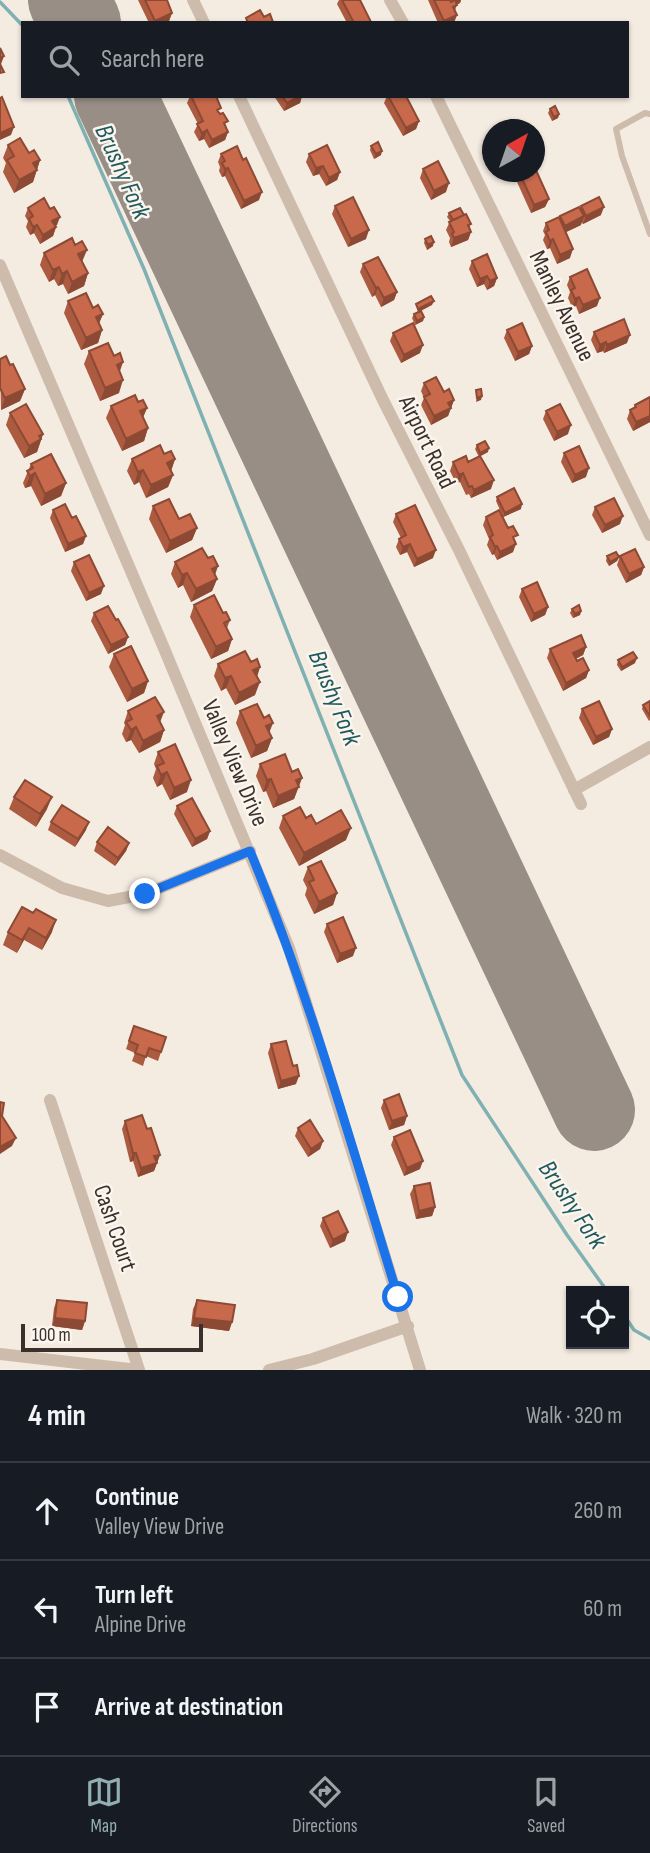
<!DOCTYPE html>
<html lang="en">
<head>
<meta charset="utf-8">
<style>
	:root { --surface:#171b24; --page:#242831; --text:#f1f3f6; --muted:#9ea1a6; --line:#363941; --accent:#92aeb2 }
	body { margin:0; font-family:"Sofia Sans Condensed",sans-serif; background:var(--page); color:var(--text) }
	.controls { position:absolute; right:21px; bottom:21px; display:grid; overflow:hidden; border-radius:0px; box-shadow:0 2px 5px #0004 }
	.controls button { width:63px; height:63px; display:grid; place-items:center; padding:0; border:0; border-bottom:2px solid var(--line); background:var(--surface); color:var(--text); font:35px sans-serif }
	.compass { position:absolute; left:482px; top:119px; width:63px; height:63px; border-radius:50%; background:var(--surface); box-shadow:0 2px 5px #0004; rotate:40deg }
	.scale { position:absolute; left:21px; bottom:18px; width:182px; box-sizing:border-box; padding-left:7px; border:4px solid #3b302b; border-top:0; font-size:19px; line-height:24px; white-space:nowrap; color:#3b302b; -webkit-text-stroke:5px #fbf5ee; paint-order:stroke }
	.stop { position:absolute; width:21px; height:21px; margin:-16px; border:5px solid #1a73e8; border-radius:50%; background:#fff }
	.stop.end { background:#1a73e8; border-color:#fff; box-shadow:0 2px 7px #0008 }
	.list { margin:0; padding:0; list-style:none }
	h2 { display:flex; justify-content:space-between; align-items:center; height:91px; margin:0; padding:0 28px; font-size:30px }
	h2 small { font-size:23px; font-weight:400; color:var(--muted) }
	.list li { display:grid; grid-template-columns:46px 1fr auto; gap:21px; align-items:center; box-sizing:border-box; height:98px; padding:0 28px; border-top:2px solid var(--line) }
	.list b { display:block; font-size:26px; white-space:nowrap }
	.list p { margin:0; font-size:23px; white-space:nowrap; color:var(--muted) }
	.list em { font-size:23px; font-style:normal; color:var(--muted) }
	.icon { flex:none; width:38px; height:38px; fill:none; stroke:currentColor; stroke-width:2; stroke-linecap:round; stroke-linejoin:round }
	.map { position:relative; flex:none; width:650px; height:1370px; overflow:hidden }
	.search { position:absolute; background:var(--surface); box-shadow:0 2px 5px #0004; left:21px; right:21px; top:21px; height:77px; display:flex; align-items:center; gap:18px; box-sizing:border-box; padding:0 24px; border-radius:0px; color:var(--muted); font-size:26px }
	.sheet { height:385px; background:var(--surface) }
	nav { display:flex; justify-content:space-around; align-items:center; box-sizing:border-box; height:98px; border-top:2px solid var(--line); background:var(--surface); font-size:19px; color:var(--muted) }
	nav a { display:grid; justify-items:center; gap:4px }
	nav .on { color:var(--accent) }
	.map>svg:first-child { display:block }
</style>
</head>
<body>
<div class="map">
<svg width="650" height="1370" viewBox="0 0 650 1370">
	<rect width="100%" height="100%" fill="#f4ebe1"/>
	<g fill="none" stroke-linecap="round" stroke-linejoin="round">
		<path stroke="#7fb0b2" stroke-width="3.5" d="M0,2L23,26
			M68,96L144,269L462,1075L567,1235L607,1291
			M624,1315L634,1330L650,1339"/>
		<path stroke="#988e86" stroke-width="82" d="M69,0L80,23
			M115,96L594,1110"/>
		<path stroke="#cdbbac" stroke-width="6" d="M650,114L645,113L616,129L622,156L650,234"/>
		<path stroke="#cdbbac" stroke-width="12" d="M193,0L204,23
			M390,0L403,23
			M239,96L383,400L459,550L581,804
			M436,96L650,535
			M0,265L163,646L289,948L420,1370
			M574,790L650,747
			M0,855L62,888L108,901L145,894L250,851
			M50,1100L139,1370
			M0,1354L138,1370
			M269,1370L313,1359L408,1326"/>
	</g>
	<path fill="#ac5a40" d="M138,0H167L172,13L169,21L165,23H149Z
		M339,0H360L371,23H347L337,4Z
		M428,0H461L460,3L457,4L455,11L454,23H438Z
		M190,96H216L219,113L228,132L225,140L209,148L204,139L199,141L194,132L198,124L187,103Z
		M274,96H302L300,103L284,111Z
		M387,96H406L419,121L416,129L403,136L384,103Z
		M550,109L559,114L558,118L552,121L548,113Z
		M8,145L29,153L40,160L33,182L14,193L3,172L6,163L3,158Z
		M371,146L381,155L374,159L370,150Z
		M221,154L259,200L241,209L225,176L222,177L219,171L220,167L218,162Z
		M309,154L340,172L337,180L326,186L319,174L313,176L306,162Z
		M423,169L446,192L431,200L420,178Z
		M520,174L549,199L545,207L531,213L517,182Z
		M335,206L366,239L348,247L332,214Z
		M581,206L601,215L583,224L581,222V225L566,232L570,258L557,264L550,248L547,249L543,240L545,235L543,231L546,223L560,218V216L580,209Z
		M28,208L57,225L55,226L56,227L53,236L40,244L34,233L30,235L26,227L28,221L25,216Z
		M449,213L464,215L471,224L469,228L471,232L468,240L451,247L449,242L450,238L446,230L450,221L447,217Z
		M425,239L433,246L427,250L424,243Z
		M44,253L82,262L88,273L84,286L68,294L63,284L58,286L54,279L49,282L40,265Z
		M472,261L497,278L494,286L487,290L484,284L477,287L469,269Z
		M363,264L397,292L394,300L381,307L375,295L372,297L360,272Z
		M570,277L597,306L579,314L576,306L572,307L568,298L570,292L567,285Z
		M68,301L93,308L103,314L99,323L102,330L98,343L81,350L64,313Z
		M414,314L424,317L423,321L415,325L412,318Z
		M507,330L532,346L529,354L515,361L504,338Z
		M594,332L627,343L604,353L603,351L597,353L591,340Z
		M393,333L420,353L401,363L390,341Z
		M89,351L114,356L120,372L119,393L100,401L84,364Z
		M0,359L10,365L25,389L20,401L1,410Z
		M424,383L444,392L454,400L448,416L431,425L421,405L424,398L421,391Z
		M650,397V422L633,431L627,419L630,410L633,409L635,405Z
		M138,402L147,408L143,417L148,428L144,441L122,451L106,418L111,406Z
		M546,411L568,434L554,441L543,419Z
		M10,413L43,434L37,452L24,458L6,425Z
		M477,445L488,452L480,456L491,489L471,498L469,494L466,495L460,482L456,483L450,471L453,462H468L479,457L475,449Z
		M564,453L586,477L572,483L561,462Z
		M164,454L175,459L171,471L173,475L168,487L146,498L139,482L134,485L127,471L132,459Z
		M31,464L66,483L61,496L41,506L31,486L25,488L23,483Z
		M497,497L521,509L503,517L496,501Z
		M153,506L197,528L192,540L166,553L149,519Z
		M595,507L620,524L602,533L592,515Z
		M53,510L72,518L86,536L83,544L65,552L50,518Z
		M396,514L433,558L414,567L407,552L400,555L396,547L399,539L401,538L393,522Z
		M486,517L515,542L513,552L497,560L494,554L492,555L487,545L489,539L483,525Z
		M607,556L619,557L617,561L609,566L606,561Z
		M620,556L644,567L641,575L626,583L617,565Z
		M74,562L101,594L86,601L71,571Z
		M175,562L215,576L217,579L212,591L191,602L183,585L178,588L171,574Z
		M522,589L548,607L545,615L531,622L519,597Z
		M194,605L223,613L230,620L227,628L232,639L228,651L211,659L190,617Z
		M572,609L581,611L580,615L573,618L570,613Z
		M94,613L128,637L125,645L108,654L91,621Z
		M586,647L583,655L576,659L577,661L589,670L586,678L563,691L547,658L550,649Z
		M114,654L148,681L144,693L127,702L109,667Z
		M618,660L635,663L621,671L617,665Z
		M251,662L260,667L257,677L255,695L235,705L226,688L221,691L214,676L218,664Z
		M650,701V720L649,721L642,709L643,705Z
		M582,709L612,729L609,737L593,745L579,718Z
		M128,711L160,723L164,730L160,742L139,753L131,740L126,742L122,734L125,725L124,723Z
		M240,711L264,718L272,738L267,751L251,758L236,723Z
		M158,752L187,792L170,800L162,784L157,787L153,778L156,769L154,764Z
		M260,764L292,772L302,778L294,799L273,808L266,791L263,792L256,776Z
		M14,797L47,809L36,827L9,809Z
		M177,806L210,831L207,839L192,847L174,814Z
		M283,816L306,818L346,840L299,866L279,828Z
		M51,822L86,830L75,847L48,830Z
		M97,842L129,843L126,851L115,866L94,851Z
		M308,867L337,893L333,905L314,914L305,895L307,888L303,880Z
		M33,913L52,932L42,950L24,940L17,953L3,945L8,932Z
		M327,924L353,956L337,963L324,932Z
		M134,1026L166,1037L158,1061L146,1056L143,1066L132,1061L135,1053L126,1049Z
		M271,1044L296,1084L278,1089L268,1053Z
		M384,1100L407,1116L404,1125L389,1130L381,1108Z
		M125,1121L147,1129L160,1155L154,1171L138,1177L133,1161L130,1162L122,1129Z
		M298,1128L323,1141L320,1149L308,1157L295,1136Z
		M394,1137L420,1169L404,1176L391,1145Z
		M414,1186L435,1207L432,1216L416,1219L410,1194Z
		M323,1218L345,1241L330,1248L320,1226Z
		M57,1300L85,1321L82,1330L52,1326L54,1308Z
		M197,1300L232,1322L229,1331L191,1326L193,1309Z"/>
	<path fill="#8c4a34" d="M454,0H461L460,3L452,7Z
		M172,13L169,21L165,23H154L155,21Z
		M457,15L454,23H443L444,21Z
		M4,56L0,67V58Z
		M300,96H302L300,103L284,111L287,103Z
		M559,114L558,118L552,121L554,117Z
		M419,121L416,129L403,136L406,128Z
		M14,127L11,135L0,140V133Z
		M207,130L204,139L199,141L202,133Z
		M228,132L225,140L209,148L212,140Z
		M382,151L381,155L374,159L376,154Z
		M40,160L33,182L14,193L19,180L33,163Z
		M323,166L319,174L313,176L316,168Z
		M228,168L225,176L222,177L225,169Z
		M340,172L337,180L326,186L329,178Z
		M449,183L446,192L431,200L434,191Z
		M262,192L259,200L241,209L244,201Z
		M549,199L545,207L531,213L534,205Z
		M604,207L601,215L583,224L586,216Z
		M584,216L581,225L562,234L565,226Z
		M60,217L57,225L49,229L52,221Z
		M37,225L34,233L30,235L33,227Z
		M56,227L53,236L40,244L43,235Z
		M369,230L366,239L348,247L351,239Z
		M471,232L468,240L451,247L454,238Z
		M553,239L550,248L547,249L550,241Z
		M434,242L433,246L427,250L428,245Z
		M573,249L570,258L557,264L560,255Z
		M87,250L82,262L78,254Z
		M59,267L54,279L49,282L53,270Z
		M67,271L63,284L58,286L62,274Z
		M88,273L84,286L68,294L72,282Z
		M487,276L484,284L477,287L480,279Z
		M497,278L494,286L487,290L490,281Z
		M378,287L375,295L372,297L376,288Z
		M397,292L394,300L381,307L384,298Z
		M579,297L576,306L572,307L575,299Z
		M600,298L597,306L579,314L583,305Z
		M434,301L432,305L417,313L418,309Z
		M103,314L98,326L96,317Z
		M424,317L423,321L415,325L417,321Z
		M102,330L98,343L81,350L86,338Z
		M630,335L627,343L604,353L607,345Z
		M606,342L603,351L597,353L600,345Z
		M423,345L420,353L401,363L404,355Z
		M532,346L529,354L515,361L518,352Z
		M123,362L119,374L117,365Z
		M123,380L119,393L100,401L105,388Z
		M25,389L20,401L1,410L5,398Z
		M482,396L481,400L476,402L477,398Z
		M454,400L448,416L431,425L434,416L448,403Z
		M147,408L142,420L140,411Z
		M650,416V422L633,431L636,422Z
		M571,425L568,434L554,441L557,432Z
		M148,428L144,441L122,451L126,439Z
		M43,434L37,452L24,458L29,446L39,436Z
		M489,448L488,452L479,457L480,453Z
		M175,459L171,471L167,463Z
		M589,468L586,477L572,483L575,475Z
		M143,470L139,482L134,485L138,472Z
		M35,473L31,486L25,488L30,476Z
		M463,473L460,482L456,483L459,475Z
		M173,475L168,487L146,498L151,485Z
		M494,480L491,489L471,498L474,490Z
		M66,483L61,496L41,506L45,494Z
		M522,504L521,509L503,517L505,513Z
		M623,516L620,524L602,533L605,525Z
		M197,528L192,540L166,553L170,541Z
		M86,536L83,544L65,552L68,544Z
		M410,544L407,552L400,555L403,547Z
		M516,544L513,552L497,560L500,552Z
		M497,546L494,554L492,555L495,547Z
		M436,550L433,558L414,567L417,559Z
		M619,557L617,561L609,566L610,562Z
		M218,566L214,578L212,569Z
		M644,567L641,575L626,583L629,574Z
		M187,573L183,585L178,588L182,575Z
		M217,579L212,591L191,602L196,589Z
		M104,586L101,594L86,601L89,593Z
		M548,607L545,615L531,622L534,614Z
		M581,611L580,615L573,618L575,614Z
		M128,637L125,645L108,654L111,645Z
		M232,639L228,651L211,659L216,647Z
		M586,647L583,655L570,661L573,653Z
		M637,658L635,663L621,671L622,667Z
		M260,667L256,679L253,670Z
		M589,670L586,678L563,691L566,683Z
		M231,676L226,688L221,691L225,678Z
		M148,681L144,693L127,702L132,689Z
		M260,682L255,695L235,705L239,693Z
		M164,712L159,725L157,716Z
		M273,723L268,736L266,726Z
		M136,727L131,740L126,742L131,730Z
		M612,729L609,737L593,745L596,737Z
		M164,730L160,742L139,753L143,741Z
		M272,738L267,751L251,758L256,746Z
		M167,772L162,784L157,787L161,775Z
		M302,778L294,799L273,808L278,796L296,780Z
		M271,779L266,791L263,792L267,780Z
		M191,780L187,792L170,800L174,788Z
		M52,797L47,809L36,827L40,814Z
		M89,822L86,830L75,847L78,839Z
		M351,828L346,840L299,866L304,853Z
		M210,831L207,839L192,847L195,839Z
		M129,843L126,851L115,866L118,858Z
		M337,893L333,905L314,914L319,902Z
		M56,920L52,932L42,950L46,938Z
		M29,928L24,940L17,953L22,940Z
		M356,948L353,956L337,963L340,954Z
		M299,1076L296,1084L278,1089L281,1081Z
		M407,1116L404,1125L389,1130L392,1121Z
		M16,1138L12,1146L0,1154V1147Z
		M323,1141L320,1149L308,1157L311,1149Z
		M133,1153H136L133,1161L130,1162Z
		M160,1155L157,1163L151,1165L154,1156Z
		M423,1161L420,1169L404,1176L407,1168Z
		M157,1163L154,1171L138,1177L141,1168Z
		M435,1207L432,1216L416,1219L419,1211Z
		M348,1232L345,1241L330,1248L333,1240Z
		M55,1318L85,1321L82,1330L52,1326Z
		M194,1318L232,1322L229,1331L191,1326Z"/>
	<path fill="#c8694b" stroke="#8c4a34" stroke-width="2" d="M145,0H167L172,13L155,21Z
		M342,0H360L371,22L369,23H354Z
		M434,0H450L451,2L455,0L457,5L453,7L457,15L444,21Z
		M260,10L264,17L270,14L273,22L248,23L246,18Z
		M0,48L4,56L0,58Z
		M0,64L4,72L0,73Z
		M191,96H216L221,108L217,110L220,114L223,113L228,121L224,123L228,132L212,140L207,130L202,133L197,124L203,121Z
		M282,96H300L287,103Z
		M388,96H406L419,121L406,128Z
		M2,97L14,127L0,133V98Z
		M555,106L559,114L554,117L550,109Z
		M20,138L29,153L34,150L40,160L33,163L37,170L19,180L7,160L14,156L8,145Z
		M378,142L382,151L376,154L371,146Z
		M327,145L340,172L329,178L323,166L316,168L309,154Z
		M237,146L243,160L246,158L262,192L244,201L228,168L225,169L222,163L225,161L221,154Z
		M438,161L449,183L434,191L423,169Z
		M535,168L549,199L534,205L520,174L526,172H535Z
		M353,197L369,230L351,239L335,206Z
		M599,197L604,207L586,216L581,206Z
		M44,198L50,209L54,207L60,217L52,221L56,227L43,235L37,225L33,227L29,219L33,216L28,208Z
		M579,207L584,216L565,226L560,216Z
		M460,208L464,215L453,220L449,213Z
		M466,214L471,224L468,225L471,232L454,238L452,234L454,232L449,222Z
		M559,217L573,249L560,255L553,239L550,241L546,232L549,230L546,223Z
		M431,236L434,242L428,245L425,239Z
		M72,238L75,245L82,241L87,250L78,254L88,273L72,282L67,271L62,274L59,267L53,270L44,253Z
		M487,254L497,278L490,281L487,276L480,279L472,261Z
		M378,257L397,292L384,298L378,287L376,288L363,264Z
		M587,269L600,298L583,305L579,297L575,299L571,290L575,288L570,277Z
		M86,293L93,308L98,305L103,314L96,317L102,330L86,338L68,301Z
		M431,296L434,301L418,309L416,304Z
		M421,311L424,317L417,321L414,314Z
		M624,319L630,335L607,345L606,342L600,345L594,332Z
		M413,323L423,345L404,355L393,333Z
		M522,323L532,346L518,352L507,330Z
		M108,343L114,356L120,353L123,362L117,365L123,380L105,388L89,351Z
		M6,356L10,365L13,364L25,389L5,398L0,388V359Z
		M436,377L444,392L449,389L454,400L448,403L451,408L434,416L424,397L430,394L424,383Z
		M481,389L482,396L477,398L476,390Z
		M135,395L138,402L143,400L147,408L140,411L148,428L126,439L111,406Z
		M650,397V416L636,422L630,410L636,407L635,405Z
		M26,404L43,434L39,436L41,439L29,446L10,413Z
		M560,404L571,425L557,432L546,411Z
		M485,441L489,448L480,453L477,445Z
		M160,445L164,454L171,451L175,459L167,463L173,475L151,485L143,470L138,472L132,459Z
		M579,446L589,468L575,475L564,453Z
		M51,454L66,483L45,494L35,473L30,476L27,471L33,468L31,464Z
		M466,456L468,462L480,456L494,480L474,490L472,486L469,487L463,473L459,475L453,462Z
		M514,488L522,504L505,513L497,497Z
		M614,498L623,516L605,525L595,507Z
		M169,499L179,519L190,514L197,528L170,541L153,506Z
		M65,504L72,518L76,516L86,536L68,544L53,510Z
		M415,505L436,550L417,559L410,544L403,547L399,539L406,535L396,514Z
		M499,510L508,528L513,526L518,535L513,537L516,544L500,552L497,546L495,547L490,537L493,535L486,517Z
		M202,548L208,558L213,556L218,566L212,569L217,579L196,589L187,573L182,575L175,562Z
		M635,549L644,567L629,574L620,556Z
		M616,552L619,557L610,562L607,556Z
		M89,555L104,586L89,593L74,562Z
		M537,582L548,607L534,614L522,589Z
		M214,595L223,613L226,612L230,620L224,623L232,639L216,647L194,605Z
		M579,605L581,611L575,614L572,609Z
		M108,606L116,620L118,619L128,637L111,645L94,613Z
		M581,635L586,647L573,653L577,661L583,658L589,670L566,683L550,649Z
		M131,646L148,681L132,689L114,654Z
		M245,651L251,662L257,659L260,667L253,670L260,682L239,693L231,676L225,678L218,664Z
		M633,652L637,658L622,667L618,660Z
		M155,697L164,712L157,716L164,730L143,741L136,727L131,730L126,722L132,719L128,711Z
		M599,701L612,729L596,737L582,709Z
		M650,701V716L643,705Z
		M257,704L264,718L269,715L273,723L266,726L272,738L256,746L240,711Z
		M175,744L191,780L174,788L167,772L161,775L157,766L164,763L158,752Z
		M285,754L292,772L298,769L302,778L296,780L299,787L278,796L271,779L267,780L260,764Z
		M25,780L52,797L40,814L14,797Z
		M192,798L210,831L195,839L177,806Z
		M62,805L89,822L78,839L51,822Z
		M300,807L306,818L311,815L316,824L341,810L351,828L304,853L283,816Z
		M108,827L129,843L118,858L97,842Z
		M321,861L337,893L319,902L309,882L314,880L308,867Z
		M22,907L33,913L36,909L56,920L46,938L29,928L22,940L8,932Z
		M343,917L356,948L340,954L327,924Z
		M134,1026L166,1037L161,1052L149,1048L146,1057L135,1053L138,1045L129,1041Z
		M286,1041L293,1066L297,1065L299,1076L281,1081L271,1044Z
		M399,1094L407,1116L392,1121L384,1100Z
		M0,1102L4,1103L2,1116L16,1138L0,1147Z
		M142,1115L147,1129L151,1128L160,1155L154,1156L157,1163L141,1168L136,1153H133L125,1121Z
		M310,1120L323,1141L311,1149L298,1128Z
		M410,1130L423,1161L407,1168L394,1137Z
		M430,1183L435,1207L419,1211L414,1186Z
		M338,1211L348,1232L333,1240L323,1218Z
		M57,1300L87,1303L85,1321L55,1318Z
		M197,1300L235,1305L232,1322L194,1318Z"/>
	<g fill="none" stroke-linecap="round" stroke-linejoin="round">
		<path stroke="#1a73e8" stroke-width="9" d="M145,894L250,851C310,996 352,1147 398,1297"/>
	</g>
	<g text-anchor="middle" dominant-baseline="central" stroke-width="5" stroke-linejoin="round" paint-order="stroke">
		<g font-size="24" fill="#3b302b" stroke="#fbf5ee">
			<text transform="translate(562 306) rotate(64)">Manley Avenue</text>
			<text transform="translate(427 442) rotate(64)">Airport Road</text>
			<text transform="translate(235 763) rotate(67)">Valley View Drive</text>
			<text transform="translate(115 1228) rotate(71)">Cash Court</text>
		</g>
		<g font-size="26" font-style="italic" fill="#1f5a5e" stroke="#fbf5ee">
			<text transform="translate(122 172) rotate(66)">Brushy Fork</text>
			<text transform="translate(334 698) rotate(68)">Brushy Fork</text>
			<text transform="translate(572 1205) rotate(56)">Brushy Fork</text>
		</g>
	</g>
</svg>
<div class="controls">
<button><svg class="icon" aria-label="locate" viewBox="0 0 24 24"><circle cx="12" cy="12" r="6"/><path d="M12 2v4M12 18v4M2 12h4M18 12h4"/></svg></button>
</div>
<svg class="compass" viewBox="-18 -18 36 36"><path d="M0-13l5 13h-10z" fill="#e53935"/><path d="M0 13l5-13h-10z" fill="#9ea1a6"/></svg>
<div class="scale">100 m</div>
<div class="stop" style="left:398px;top:1297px"></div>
<div class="stop end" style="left:145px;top:894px"></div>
<div class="search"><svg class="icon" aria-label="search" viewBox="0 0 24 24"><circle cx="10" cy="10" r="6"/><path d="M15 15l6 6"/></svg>Search here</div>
</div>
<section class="sheet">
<h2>4 min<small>Walk · 320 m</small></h2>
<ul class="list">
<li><svg class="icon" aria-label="ahead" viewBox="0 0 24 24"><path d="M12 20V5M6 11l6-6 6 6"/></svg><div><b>Continue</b><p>Valley View Drive</p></div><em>260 m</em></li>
<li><svg class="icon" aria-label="left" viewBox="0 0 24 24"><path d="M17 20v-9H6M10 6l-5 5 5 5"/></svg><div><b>Turn left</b><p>Alpine Drive</p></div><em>60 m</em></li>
<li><svg class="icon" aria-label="arrive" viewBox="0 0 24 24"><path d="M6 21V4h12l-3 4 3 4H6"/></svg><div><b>Arrive at destination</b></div></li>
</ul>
</section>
<nav>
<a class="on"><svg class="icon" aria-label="map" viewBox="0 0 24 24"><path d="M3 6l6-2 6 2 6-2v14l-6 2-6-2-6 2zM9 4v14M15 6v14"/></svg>Map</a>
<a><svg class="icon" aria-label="directions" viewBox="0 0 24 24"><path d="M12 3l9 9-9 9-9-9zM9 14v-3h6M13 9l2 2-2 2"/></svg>Directions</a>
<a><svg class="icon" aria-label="saved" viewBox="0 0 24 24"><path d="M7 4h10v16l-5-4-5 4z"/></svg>Saved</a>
</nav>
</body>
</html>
